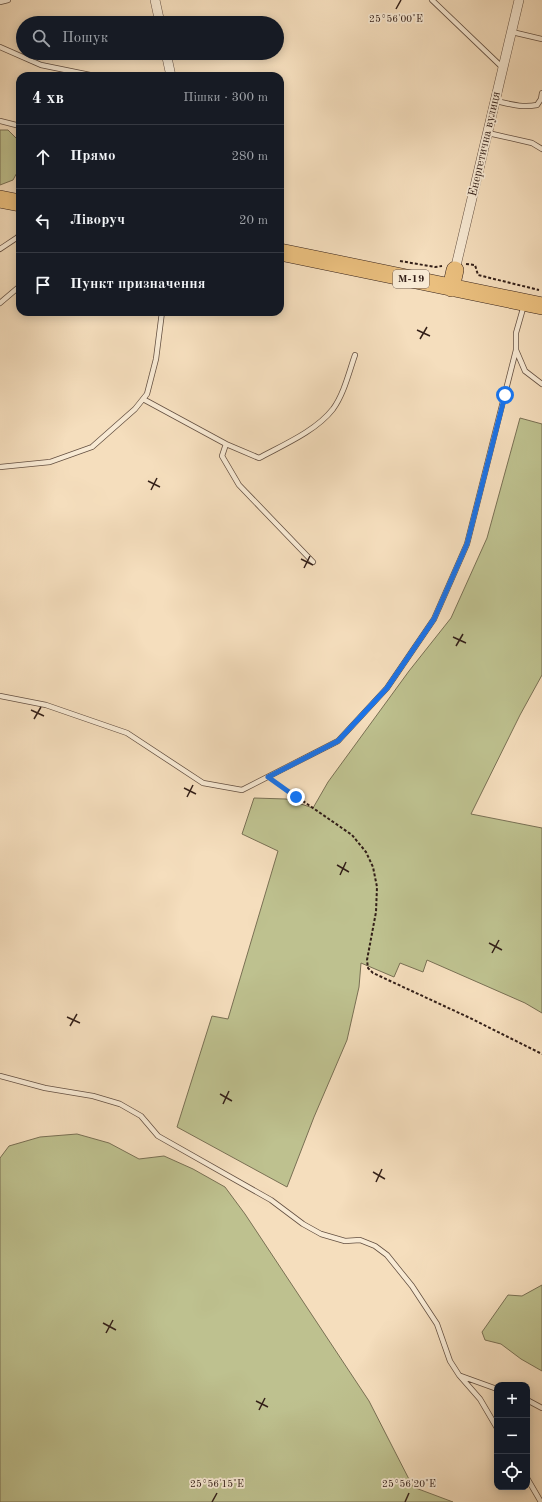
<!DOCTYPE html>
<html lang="uk">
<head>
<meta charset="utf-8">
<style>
	:root { --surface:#171b24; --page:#20242c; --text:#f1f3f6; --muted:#9ea1a6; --line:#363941 }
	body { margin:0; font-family:"Old Standard TT",serif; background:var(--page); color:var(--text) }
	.controls { position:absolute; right:12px; bottom:12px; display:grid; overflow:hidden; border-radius:8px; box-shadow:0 2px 10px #0003 }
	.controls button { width:36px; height:36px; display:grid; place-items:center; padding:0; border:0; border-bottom:1px solid var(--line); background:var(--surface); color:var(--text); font:20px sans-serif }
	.stop { position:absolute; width:12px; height:12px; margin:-9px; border:3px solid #1a73e8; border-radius:50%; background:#fff }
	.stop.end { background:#1a73e8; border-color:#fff; box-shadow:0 1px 4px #0008 }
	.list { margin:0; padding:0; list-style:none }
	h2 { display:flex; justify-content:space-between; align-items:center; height:52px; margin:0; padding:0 16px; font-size:17px }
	h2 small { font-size:13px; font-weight:400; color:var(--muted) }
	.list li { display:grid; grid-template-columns:26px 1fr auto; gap:12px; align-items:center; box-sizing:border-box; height:64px; padding:0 16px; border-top:1px solid var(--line) }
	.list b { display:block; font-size:15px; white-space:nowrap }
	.list em { font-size:13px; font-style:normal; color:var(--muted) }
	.icon { flex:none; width:22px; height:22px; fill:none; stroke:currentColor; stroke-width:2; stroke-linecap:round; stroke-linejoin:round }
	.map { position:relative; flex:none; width:542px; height:1502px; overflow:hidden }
	.search { position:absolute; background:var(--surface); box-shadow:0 2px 10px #0003; left:16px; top:16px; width:268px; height:44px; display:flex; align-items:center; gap:10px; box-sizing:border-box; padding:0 14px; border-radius:22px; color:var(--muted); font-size:15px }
	.panel { position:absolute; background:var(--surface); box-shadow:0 2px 10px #0003; left:16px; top:72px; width:268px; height:244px; border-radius:12px }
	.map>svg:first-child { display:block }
</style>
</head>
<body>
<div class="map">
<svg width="542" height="1502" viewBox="0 0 542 1502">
	<rect width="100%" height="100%" fill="#f5debd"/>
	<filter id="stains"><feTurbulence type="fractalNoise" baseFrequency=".005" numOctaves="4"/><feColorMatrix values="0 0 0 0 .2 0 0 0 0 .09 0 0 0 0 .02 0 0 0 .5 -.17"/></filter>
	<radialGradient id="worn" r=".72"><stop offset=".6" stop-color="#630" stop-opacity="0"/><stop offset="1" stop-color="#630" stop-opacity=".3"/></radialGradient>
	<path fill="#bec18f" stroke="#797054" d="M0,130H8L20,142V167L13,180L0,185Z
		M520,418L542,424V675L520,715L471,814L542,828V1013L525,1003L427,960L423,972L400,963L394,977L361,963L359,987L347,1040L314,1117L287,1187L177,1127L212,1016L228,1019L278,851L242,834L254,798L286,799L313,808L328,782L409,671L451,618L487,538Z
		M77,1134L109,1143L139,1159L164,1156L193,1169L225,1187L245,1214L369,1401L413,1487L453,1502H0V1158L9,1146L40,1137Z
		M542,1285V1371L521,1359L501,1344L485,1340L482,1332L508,1295L522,1296Z"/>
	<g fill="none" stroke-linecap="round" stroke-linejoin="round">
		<defs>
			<path id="lane" d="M432,0L503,68
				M0,2L8,0
				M512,32L542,39
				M0,47L41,65L90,75
				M496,101C510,104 522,108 537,105L541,99L542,93
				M0,121L20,126
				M488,133L532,143L542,149
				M0,249L18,237L20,232
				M0,303L20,286
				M516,350L525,371L542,384
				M143,399L226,444L222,456L239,485L313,562
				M226,444L259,458C283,445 316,431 333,409C344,394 349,372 355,355
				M0,467L50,462L92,447L135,409L147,394L156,359L162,312
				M0,696L46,705L127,733L203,783L242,790L338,741L387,688L434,619L467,544L516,350V333L524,305
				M0,1076L45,1088L93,1096L120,1104L141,1116L158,1136L271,1200L303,1224L321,1234L345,1241L360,1240L375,1246L387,1255L412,1286L437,1324L450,1361L459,1375L480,1399L497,1428
				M461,1376L497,1389
				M527,1400L542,1408
				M527,1478L541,1502"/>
			<path id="street" d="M155,0L160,23
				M166,53L171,76
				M455,270L519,0"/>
			<path id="highway" d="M0,199L20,203
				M280,252L542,306
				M451,288L455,270"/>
		</defs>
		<use href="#lane" stroke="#645042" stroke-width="6"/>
		<use href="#street" stroke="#645042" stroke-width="10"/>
		<use href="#highway" stroke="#342019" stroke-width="18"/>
		<path stroke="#342019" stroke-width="2" stroke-dasharray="3 2" stroke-linecap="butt" d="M400,261L435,267L442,266
			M466,264L475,265L478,275L539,290
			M274,781L352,835L366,852L373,867L377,887L376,912L367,960L368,968L373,973L470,1018L542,1054"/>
		<use href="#lane" stroke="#f8ead4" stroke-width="4.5"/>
		<use href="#street" stroke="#f8ead4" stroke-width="9"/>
		<use href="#highway" stroke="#eabf7e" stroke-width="17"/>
	</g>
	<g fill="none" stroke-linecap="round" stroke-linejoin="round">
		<path stroke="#1a73e8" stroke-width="5" d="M296,797L268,777L338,741L387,688L434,619L467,544L505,395"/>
	</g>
	<path fill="none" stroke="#342019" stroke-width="1.5" d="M396,9L401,0M417,330L430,336M420,339L427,327M148,481L160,487M151,490L157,478M301,559L313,565M304,568L310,556M453,637L466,643M456,646L463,634M31,710L44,716M34,719L41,707M184,788L196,794M187,797L193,785M337,865L349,872M340,875L346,862M489,943L502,950M492,953L499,940M67,1017L80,1023M70,1026L77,1014M220,1094L232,1101M223,1104L229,1091M373,1172L385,1179M376,1182L382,1169M103,1323L116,1330M106,1333L113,1320M256,1401L268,1407M259,1410L265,1398M212,1502L217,1493M405,1502L409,1493"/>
	<g text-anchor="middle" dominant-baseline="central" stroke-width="3.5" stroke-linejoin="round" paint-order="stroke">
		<rect fill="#f8ead4" stroke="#6f5d51" stroke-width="1" x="393" y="270" width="36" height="18" rx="3"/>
		<g font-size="11" font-weight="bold" fill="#342019">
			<text x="411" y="279">М-19</text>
		</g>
		<g font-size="12" fill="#342019" stroke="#f8ead4">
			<text transform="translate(485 144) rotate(-77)">Енергетична вулиця</text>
		</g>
	</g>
	<g font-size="10" text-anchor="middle" fill="#342019" stroke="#f8ead4" stroke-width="3.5" stroke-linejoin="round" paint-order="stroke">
		<text x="396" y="22">25°56'00"E</text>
		<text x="217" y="1487">25°56'15"E</text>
		<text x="409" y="1487">25°56'20"E</text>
	</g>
	<rect width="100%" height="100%" filter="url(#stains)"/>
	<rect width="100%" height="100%" fill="url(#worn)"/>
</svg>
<div class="controls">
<button>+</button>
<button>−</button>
<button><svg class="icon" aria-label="locate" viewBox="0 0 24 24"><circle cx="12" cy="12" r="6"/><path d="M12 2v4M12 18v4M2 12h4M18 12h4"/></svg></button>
</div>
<div class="stop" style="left:505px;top:395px"></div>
<div class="stop end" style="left:296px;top:797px"></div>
<div class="search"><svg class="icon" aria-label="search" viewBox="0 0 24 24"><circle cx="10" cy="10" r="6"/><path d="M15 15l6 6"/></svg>Пошук</div>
<section class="panel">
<h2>4 хв<small>Пішки · 300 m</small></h2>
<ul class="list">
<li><svg class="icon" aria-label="ahead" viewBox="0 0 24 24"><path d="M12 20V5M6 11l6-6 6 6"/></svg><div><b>Прямо</b></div><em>280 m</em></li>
<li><svg class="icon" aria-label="left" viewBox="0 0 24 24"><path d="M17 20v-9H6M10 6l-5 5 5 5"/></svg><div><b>Ліворуч</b></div><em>20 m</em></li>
<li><svg class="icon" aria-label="arrive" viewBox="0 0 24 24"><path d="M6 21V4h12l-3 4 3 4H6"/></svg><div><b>Пункт призначення</b></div></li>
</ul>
</section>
</div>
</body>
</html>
